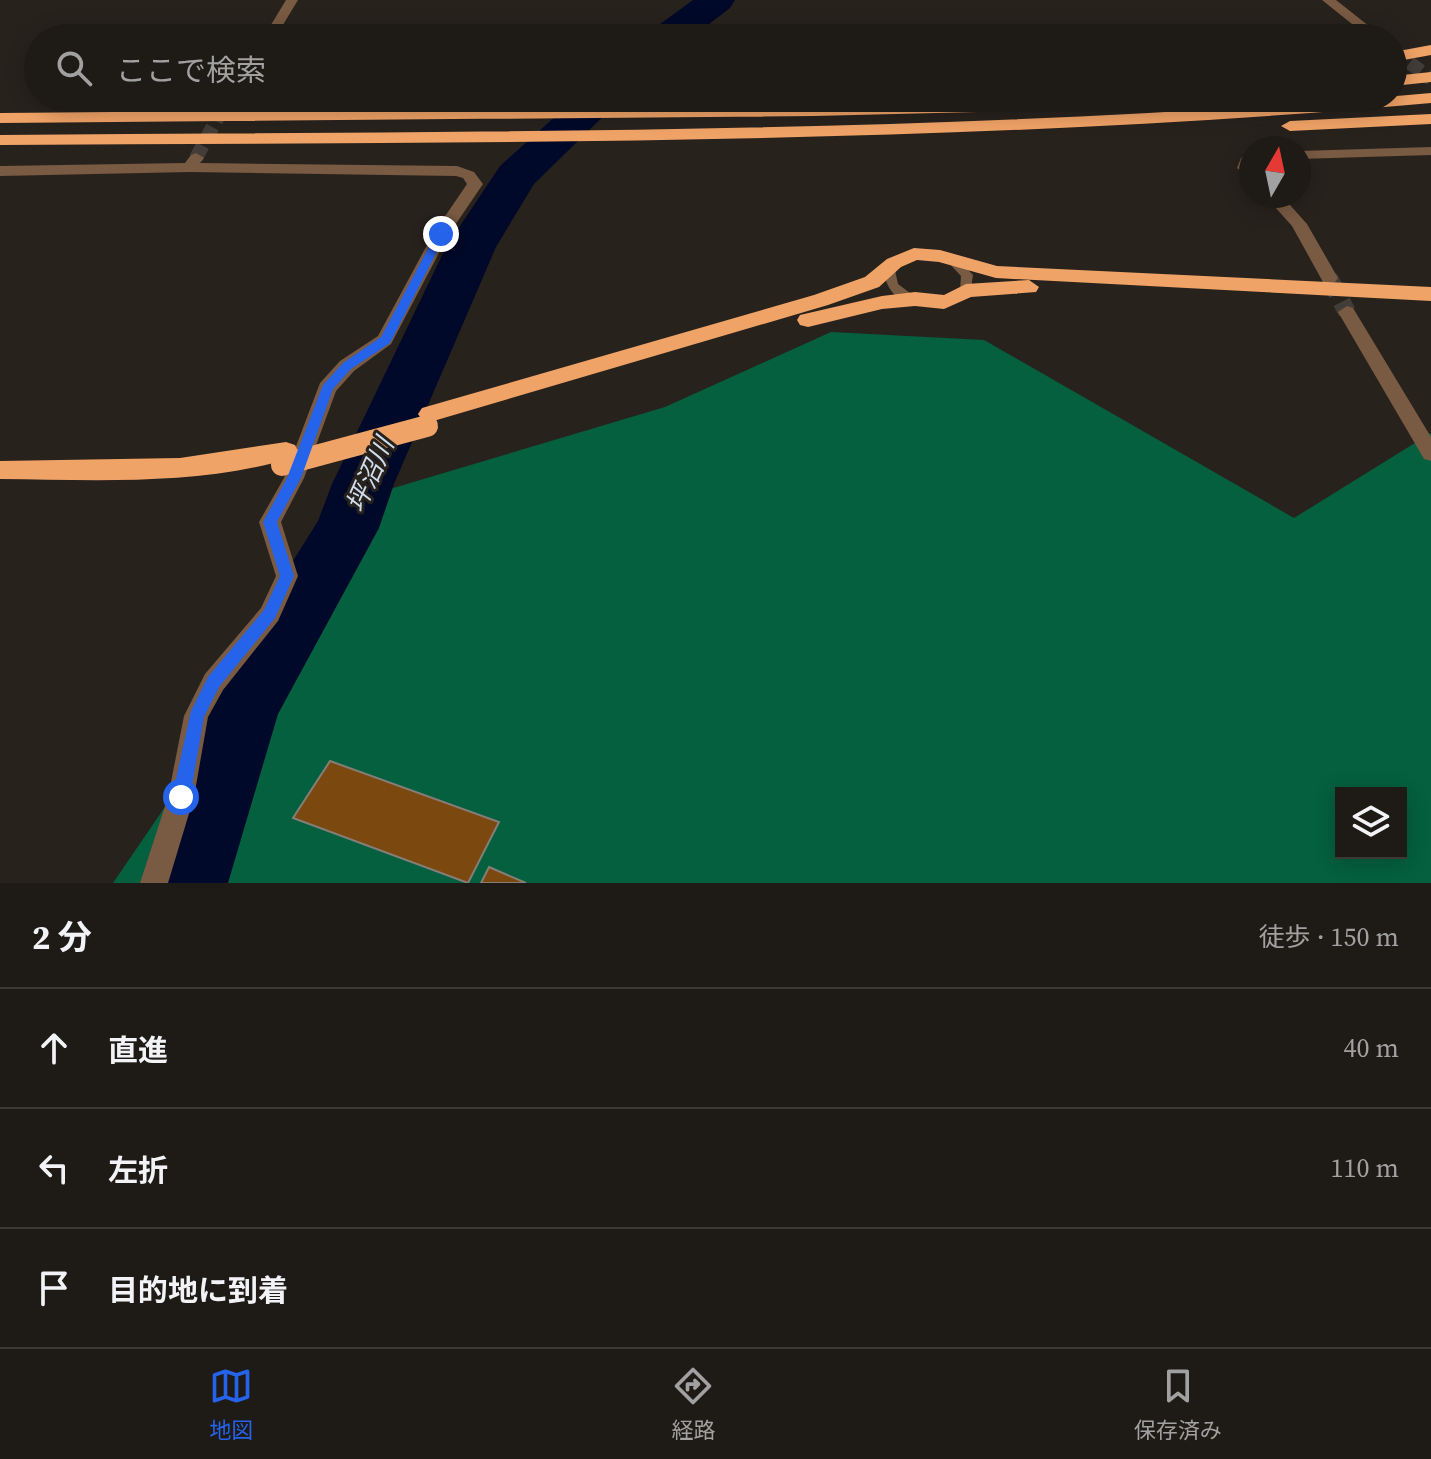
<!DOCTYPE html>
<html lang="ja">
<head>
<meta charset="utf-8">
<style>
	:root { --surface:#1e1a16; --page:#26231f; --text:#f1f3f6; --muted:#a1a1a1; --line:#3c3835; --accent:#2563eb }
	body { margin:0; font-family:"Source Serif 4","Noto Sans JP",serif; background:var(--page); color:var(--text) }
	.controls { position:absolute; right:24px; bottom:24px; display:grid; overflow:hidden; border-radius:0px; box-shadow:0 4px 20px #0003 }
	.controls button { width:72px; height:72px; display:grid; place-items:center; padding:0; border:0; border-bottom:2px solid var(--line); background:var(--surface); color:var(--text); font:40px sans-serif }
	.compass { position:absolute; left:1239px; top:136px; width:72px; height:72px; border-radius:50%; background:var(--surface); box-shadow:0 4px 20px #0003; rotate:9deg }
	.stop { position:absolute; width:24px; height:24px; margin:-18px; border:6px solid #2563eb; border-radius:50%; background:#fff }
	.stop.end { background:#2563eb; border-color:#fff; box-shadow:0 2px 8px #0008 }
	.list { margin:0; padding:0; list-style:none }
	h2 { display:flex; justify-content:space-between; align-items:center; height:104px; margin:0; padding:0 32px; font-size:34px }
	h2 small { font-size:26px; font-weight:400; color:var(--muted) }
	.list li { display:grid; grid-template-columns:52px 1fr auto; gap:24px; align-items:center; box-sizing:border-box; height:120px; padding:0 32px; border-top:2px solid var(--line) }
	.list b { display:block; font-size:30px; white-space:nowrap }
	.list em { font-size:26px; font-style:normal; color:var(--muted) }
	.icon { flex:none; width:44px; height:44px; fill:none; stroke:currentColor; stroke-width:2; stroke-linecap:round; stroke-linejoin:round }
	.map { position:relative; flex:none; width:1431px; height:883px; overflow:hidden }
	.search { position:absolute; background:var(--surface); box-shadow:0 4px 20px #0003; left:24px; right:24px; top:24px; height:88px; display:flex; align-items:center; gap:20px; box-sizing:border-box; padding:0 28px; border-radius:44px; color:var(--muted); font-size:30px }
	.sheet { height:464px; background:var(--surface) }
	nav { display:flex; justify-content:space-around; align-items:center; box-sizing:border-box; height:112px; border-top:2px solid var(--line); background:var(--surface); font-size:22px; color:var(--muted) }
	nav a { display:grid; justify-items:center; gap:4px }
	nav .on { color:var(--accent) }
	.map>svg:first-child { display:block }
</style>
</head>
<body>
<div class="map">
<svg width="1431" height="883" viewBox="0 0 1431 883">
	<rect width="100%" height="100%" fill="#28221d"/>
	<path fill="#04603f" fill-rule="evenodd" d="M831,332L984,340L1294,518L1431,433V883H113L380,492L665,407ZM1341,793H1401V853H1341Z"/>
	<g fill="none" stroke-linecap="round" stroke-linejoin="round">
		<path fill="#000929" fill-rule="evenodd" d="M693,0H735L730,8L691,38H647L652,30Z
			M576,98H622L534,184L496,247L394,484L379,528L278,714L228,883H144L217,682L318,521L332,484L446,247L500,166Z"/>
	</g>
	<path fill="#7b4910" stroke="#857d77" stroke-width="2" d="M330,761L499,822L468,883L293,818Z
		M489,867L526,883H481Z"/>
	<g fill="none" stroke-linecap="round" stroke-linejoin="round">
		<path stroke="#433d38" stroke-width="14" stroke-dasharray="14 7" stroke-linecap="butt" d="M1393,50L1431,79
			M196,158L226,102"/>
		<path stroke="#433d38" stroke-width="18" stroke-dasharray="18 9" stroke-linecap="butt" d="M1329,278L1347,312"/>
		<path fill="#795a43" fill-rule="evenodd" d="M952,256L956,257L973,275L970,294L966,295L960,291L961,276L946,260Z
			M889,266L895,270L898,284L914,296L916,299L914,302C895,303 886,286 883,270Z"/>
		<path fill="#795a43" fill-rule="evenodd" d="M286,0H298L275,38H263Z
			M1322,0H1336L1379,34L1372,38H1337L1362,32Z
			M222,98H236L226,106L219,102Z
			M1431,147V155L1299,159V151Z
			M196,153L204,158L200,163L457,166L474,172L483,184L449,234L391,344L354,371L336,391L304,478L281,522L298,576L278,621L223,690L208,717L194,797L168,883H140L168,797L184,716L205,674L261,608L276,576L259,522L284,478L320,383L340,361L378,336L433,234L467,184L463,178L456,176L190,172L0,176V166L185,163L191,155Z
			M1251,154V179L1237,168L1241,158Z
			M1265,196H1282L1307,224L1338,278L1335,282H1323L1292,226Z
			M1347,306L1353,308L1431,437V461L1424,459L1338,312Z"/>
		<path fill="#f0a367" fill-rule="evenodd" d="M1431,45V55L1393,62V52Z
			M1431,72V82L1393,86V76Z
			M1431,93V103C955,146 477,142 0,145V135C477,131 958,135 1431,93Z
			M1087,98H1176L1168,103L1056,110L814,116L0,123V113L814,106Z
			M1431,114V124L1290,131L1281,126L1290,121Z
			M914,248L940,250L997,266L1431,287V301L996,278L939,262L917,260L901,267L879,287L828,305L430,422L422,420L418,414L422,408L814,295L865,277L887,259Z
			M1029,280L1039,287L1036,292L971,297L944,309L915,306L882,309L808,327L800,325L797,320L800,315L882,296L915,292L944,295L966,284Z
			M286,442L295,445L298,451L295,457C201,486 97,480 0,479V461L180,458Z"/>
		<path stroke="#f0a367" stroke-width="22" d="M282,465L427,426"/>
	</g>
	<path fill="#2563eb" d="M437,232L446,234L390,343L351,369L333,389L301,478L277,522L294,576L275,618L219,687L204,717L190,797L187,803H175L172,797L191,711L208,677L264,610L280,576L263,522L287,478L323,385L343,363L381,337Z"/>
	<g text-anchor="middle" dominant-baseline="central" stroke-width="6" stroke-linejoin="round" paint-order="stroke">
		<g font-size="26" font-style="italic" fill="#cfddef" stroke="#28221d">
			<text transform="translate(370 475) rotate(-66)">坪沼川</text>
		</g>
	</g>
</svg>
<div class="controls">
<button><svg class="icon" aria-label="layers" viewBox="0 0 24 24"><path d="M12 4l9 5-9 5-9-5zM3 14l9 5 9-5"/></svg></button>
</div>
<svg class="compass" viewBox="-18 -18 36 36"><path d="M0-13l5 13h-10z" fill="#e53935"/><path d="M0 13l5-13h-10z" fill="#a1a1a1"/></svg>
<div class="stop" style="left:181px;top:797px"></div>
<div class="stop end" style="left:441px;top:234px"></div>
<div class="search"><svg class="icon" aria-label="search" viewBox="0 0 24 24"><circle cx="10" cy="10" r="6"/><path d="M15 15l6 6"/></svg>ここで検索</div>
</div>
<section class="sheet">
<h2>2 分<small>徒歩 · 150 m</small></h2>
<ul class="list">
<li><svg class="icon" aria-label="ahead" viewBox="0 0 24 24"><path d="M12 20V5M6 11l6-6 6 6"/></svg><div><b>直進</b></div><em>40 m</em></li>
<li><svg class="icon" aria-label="left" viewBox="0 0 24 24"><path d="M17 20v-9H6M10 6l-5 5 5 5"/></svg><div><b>左折</b></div><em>110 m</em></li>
<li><svg class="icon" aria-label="arrive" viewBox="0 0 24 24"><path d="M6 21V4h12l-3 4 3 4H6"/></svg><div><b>目的地に到着</b></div></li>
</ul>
</section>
<nav>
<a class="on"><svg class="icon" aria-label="map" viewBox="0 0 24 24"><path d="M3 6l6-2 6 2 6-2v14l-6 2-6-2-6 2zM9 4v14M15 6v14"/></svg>地図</a>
<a><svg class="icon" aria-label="directions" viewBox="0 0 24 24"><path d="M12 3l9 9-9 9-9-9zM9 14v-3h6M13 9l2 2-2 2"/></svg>経路</a>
<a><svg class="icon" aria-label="saved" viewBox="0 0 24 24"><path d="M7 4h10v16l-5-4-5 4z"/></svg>保存済み</a>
</nav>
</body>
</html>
